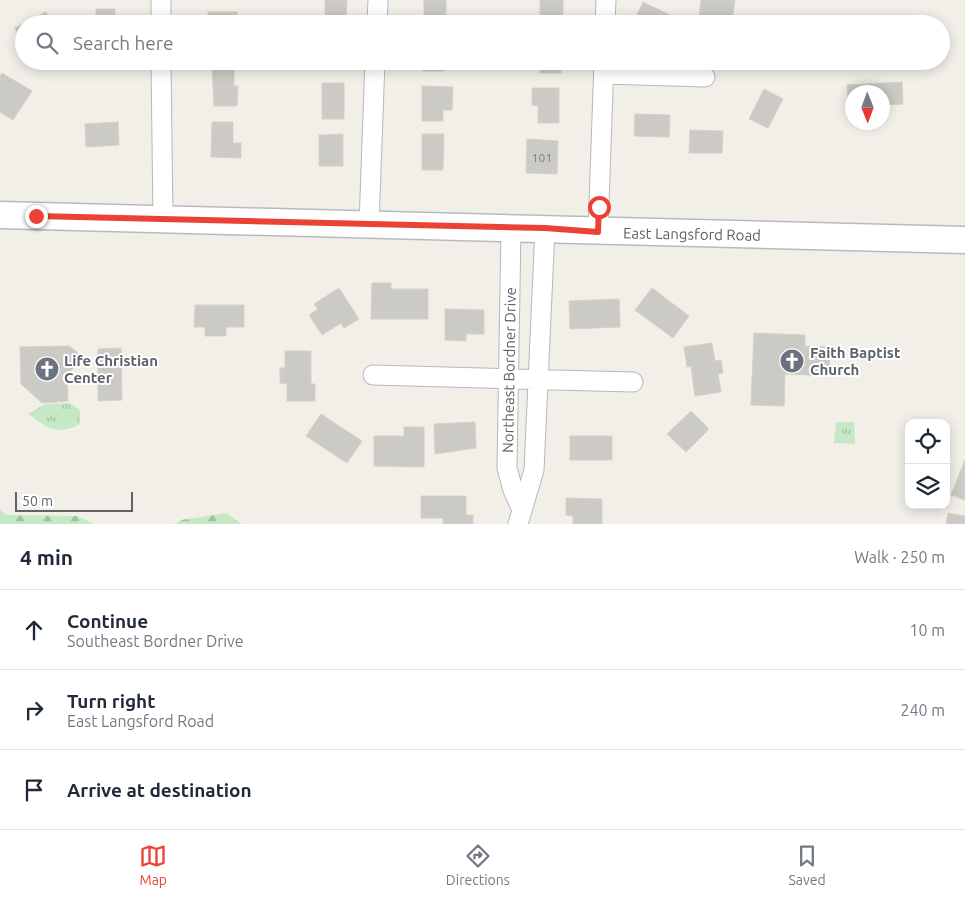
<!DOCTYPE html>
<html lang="en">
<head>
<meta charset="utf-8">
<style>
	:root { --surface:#fff; --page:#f2f2f3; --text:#1f2937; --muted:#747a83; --line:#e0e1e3; --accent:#ea4335 }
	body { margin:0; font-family:Ubuntu,sans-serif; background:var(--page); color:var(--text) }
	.controls { position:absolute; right:15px; bottom:15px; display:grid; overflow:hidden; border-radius:10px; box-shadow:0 2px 12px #0003 }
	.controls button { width:45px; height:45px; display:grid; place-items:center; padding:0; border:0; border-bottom:1px solid var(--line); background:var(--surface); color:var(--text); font:25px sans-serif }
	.compass { position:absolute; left:845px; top:85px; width:45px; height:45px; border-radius:50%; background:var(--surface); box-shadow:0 2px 12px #0003; rotate:179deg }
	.scale { position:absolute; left:15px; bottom:12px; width:118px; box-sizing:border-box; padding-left:5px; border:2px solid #5f6368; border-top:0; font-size:14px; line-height:18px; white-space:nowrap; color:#5f6368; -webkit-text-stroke:4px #fff; paint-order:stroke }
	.stop { position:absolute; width:15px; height:15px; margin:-11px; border:4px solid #ea4335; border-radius:50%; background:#fff }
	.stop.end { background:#ea4335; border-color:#fff; box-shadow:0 1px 5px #0008 }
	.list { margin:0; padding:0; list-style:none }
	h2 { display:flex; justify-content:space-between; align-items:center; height:65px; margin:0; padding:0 20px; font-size:21px }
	h2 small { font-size:16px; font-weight:400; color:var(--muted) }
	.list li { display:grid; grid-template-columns:32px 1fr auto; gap:15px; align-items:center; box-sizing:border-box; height:80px; padding:0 20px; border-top:1px solid var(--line) }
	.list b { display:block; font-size:19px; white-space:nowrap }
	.list p { margin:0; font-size:16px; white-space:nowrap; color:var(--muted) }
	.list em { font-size:16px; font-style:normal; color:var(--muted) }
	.icon { flex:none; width:28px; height:28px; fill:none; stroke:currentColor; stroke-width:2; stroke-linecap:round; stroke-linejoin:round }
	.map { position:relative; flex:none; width:965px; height:524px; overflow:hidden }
	.search { position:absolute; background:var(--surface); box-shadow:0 2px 12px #0003; left:15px; right:15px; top:15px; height:55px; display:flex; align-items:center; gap:12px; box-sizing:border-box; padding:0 18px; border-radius:28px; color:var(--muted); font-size:19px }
	.sheet { height:305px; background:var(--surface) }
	nav { display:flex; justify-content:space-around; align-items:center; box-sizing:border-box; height:70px; border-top:1px solid var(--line); background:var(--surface); font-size:14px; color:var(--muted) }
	nav a { display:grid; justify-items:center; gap:2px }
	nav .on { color:var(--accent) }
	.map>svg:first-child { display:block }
</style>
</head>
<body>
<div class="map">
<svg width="965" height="524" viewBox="0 0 965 524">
	<defs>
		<pattern id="grass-tufts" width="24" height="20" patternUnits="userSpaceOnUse" patternTransform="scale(1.25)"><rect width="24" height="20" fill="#c5e8c5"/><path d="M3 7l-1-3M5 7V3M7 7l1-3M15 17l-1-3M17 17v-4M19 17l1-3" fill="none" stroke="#a3c0a4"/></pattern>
		<pattern id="forest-firs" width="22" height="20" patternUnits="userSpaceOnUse" patternTransform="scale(1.25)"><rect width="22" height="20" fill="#c5e8c5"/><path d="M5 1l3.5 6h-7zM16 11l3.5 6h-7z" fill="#a3c0a4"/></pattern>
	</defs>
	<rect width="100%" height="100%" fill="#f1efe8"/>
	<path fill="url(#grass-tufts)" d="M70,403L80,410V424C56,436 48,428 28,414L45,404Z
		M836,422H854L855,444L834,443Z"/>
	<path fill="url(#forest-firs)" d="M0,510L7,515L77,516L94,524H0Z
		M227,513L241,524H175L181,520Z"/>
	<path fill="#cccac5" stroke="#d6d1c6" d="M325,0H347L346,18H325Z
		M424,0H446V21L424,20Z
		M540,0H563V22H540Z
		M701,0H735L732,21L699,17Z
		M643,2L674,17L671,24H641L634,21Z
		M96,9H115V24H78V17L96,18Z
		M46,12L52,24H24V45L15,28Z
		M208,12H237V24H208Z
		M325,61H347V68H325Z
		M423,61H444V71H423Z
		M540,61H561V73H540Z
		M762,61H785V62L766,70Z
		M212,67H234V86H238L237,106H214Z
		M2,73L32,91L13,120L0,112V76Z
		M902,82L903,104L882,105V92H852V113L849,114L847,85Z
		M322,83H344V119H322Z
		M422,86L453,87L452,110H443V121H422Z
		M532,88H559V123H538V106L532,105Z
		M764,89L783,99L768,128L749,119Z
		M635,114L670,115L669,137L634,136Z
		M118,122L119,145L86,147L85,124Z
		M212,122H233V143H241V158L211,157Z
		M690,130L723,131L722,153H689Z
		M343,134V166H319V135Z
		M422,134H444L443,170H422Z
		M527,139L558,141L557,174L526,173Z
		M372,283H391V289H428V319H371Z
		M339,288L359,319L344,328L341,323L322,335L309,315L318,309L314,304Z
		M652,288L689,316L673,338L635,310Z
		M619,299L620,327L570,329L569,301Z
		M195,305H244V327H226V336H205V327H194Z
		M445,309L484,310V334H466V341L445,340Z
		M754,333L805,335V346L830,347L829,376L785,374L784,406L751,405Z
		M712,343L715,361L721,360L723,373L718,374L721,392L695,396L691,366L687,367L684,347Z
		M69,346L78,353V363L67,375L68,401L42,403L21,384L20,347Z
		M121,348L122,400L98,401V349Z
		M285,351H311V384H315V401H287V384L280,383V368H285Z
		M691,411L709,429L686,452L667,434Z
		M321,414L362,441L347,463L306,436Z
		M475,422L476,448L435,454L434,424Z
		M404,427H424V467L374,466V436H404Z
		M570,436H612V460H570Z
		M965,460V500L951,495Z
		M421,496H466V515H473V524H443V518H421Z
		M566,498L602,499V524H573V516L566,515Z
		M948,513L965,516V524H946Z"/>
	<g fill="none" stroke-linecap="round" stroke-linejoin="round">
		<defs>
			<path id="street" d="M161,24V0
				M377,24L378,0
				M605,24L606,0
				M161,61L163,220
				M604,74L705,77
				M369,225L375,61
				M511,228L507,468L513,490L522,510
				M598,232L604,61
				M373,375L633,382
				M518,524L534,470L545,229"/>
			<path id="secondary" d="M0,215L965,240"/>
		</defs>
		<use href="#street" stroke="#b5b8bc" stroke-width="21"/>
		<use href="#secondary" stroke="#b6babf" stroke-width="29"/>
		<use href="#street" stroke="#fff" stroke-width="19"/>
		<use href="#secondary" stroke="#fff" stroke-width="26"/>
	</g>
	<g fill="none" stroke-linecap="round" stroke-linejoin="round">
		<path stroke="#ea4335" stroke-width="6" d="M36,216L545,228L598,232L599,207"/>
	</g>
	<defs>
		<symbol id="church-disc" viewBox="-11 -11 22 22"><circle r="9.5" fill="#6b7280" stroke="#fff"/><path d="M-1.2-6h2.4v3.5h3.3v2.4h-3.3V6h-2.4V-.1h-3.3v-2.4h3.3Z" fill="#fff"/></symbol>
	</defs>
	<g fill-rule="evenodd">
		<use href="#church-disc" x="778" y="347" width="28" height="28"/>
		<use href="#church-disc" x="33" y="355" width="28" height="28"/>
	</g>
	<g text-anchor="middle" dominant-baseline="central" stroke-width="4" stroke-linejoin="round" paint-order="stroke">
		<g font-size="12" fill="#7a7d7f">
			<text x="542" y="157">101</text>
		</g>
		<g font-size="15" fill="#5f6368" stroke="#fff">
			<text transform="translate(692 234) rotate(1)">East Langsford Road</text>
			<text transform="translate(509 370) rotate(-89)">Northeast Bordner Drive</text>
		</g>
		<g font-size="15" font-weight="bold" fill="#5b616d" stroke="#fff" text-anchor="start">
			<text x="810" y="352">Faith Baptist<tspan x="810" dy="17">Church</tspan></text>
			<text x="64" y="360">Life Christian<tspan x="64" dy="17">Center</tspan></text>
		</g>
	</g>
</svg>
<div class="controls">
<button><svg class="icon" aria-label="locate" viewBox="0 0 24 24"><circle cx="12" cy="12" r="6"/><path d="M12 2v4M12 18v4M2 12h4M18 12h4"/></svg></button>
<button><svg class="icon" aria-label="layers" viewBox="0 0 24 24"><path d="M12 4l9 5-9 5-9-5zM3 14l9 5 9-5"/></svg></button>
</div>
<svg class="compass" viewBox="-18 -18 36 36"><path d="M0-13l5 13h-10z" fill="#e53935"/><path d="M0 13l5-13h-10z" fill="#747a83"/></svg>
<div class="scale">50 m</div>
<div class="stop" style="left:599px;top:207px"></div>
<div class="stop end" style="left:36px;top:216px"></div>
<div class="search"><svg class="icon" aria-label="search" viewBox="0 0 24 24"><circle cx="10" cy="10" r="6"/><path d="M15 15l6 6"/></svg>Search here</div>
</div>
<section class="sheet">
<h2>4 min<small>Walk · 250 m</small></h2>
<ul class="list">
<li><svg class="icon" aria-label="ahead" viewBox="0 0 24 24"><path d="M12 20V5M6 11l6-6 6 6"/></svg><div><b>Continue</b><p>Southeast Bordner Drive</p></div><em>10 m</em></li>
<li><svg class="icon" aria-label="right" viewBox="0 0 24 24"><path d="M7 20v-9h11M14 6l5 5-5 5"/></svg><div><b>Turn right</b><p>East Langsford Road</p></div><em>240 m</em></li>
<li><svg class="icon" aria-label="arrive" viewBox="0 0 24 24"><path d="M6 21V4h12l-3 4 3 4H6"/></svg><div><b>Arrive at destination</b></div></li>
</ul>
</section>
<nav>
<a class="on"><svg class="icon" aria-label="map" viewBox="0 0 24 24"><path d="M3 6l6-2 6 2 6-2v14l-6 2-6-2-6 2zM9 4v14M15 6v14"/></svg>Map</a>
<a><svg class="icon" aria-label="directions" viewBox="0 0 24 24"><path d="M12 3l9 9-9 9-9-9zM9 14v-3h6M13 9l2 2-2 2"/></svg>Directions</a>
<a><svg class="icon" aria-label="saved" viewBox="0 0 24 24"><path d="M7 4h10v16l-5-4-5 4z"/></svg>Saved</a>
</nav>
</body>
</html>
